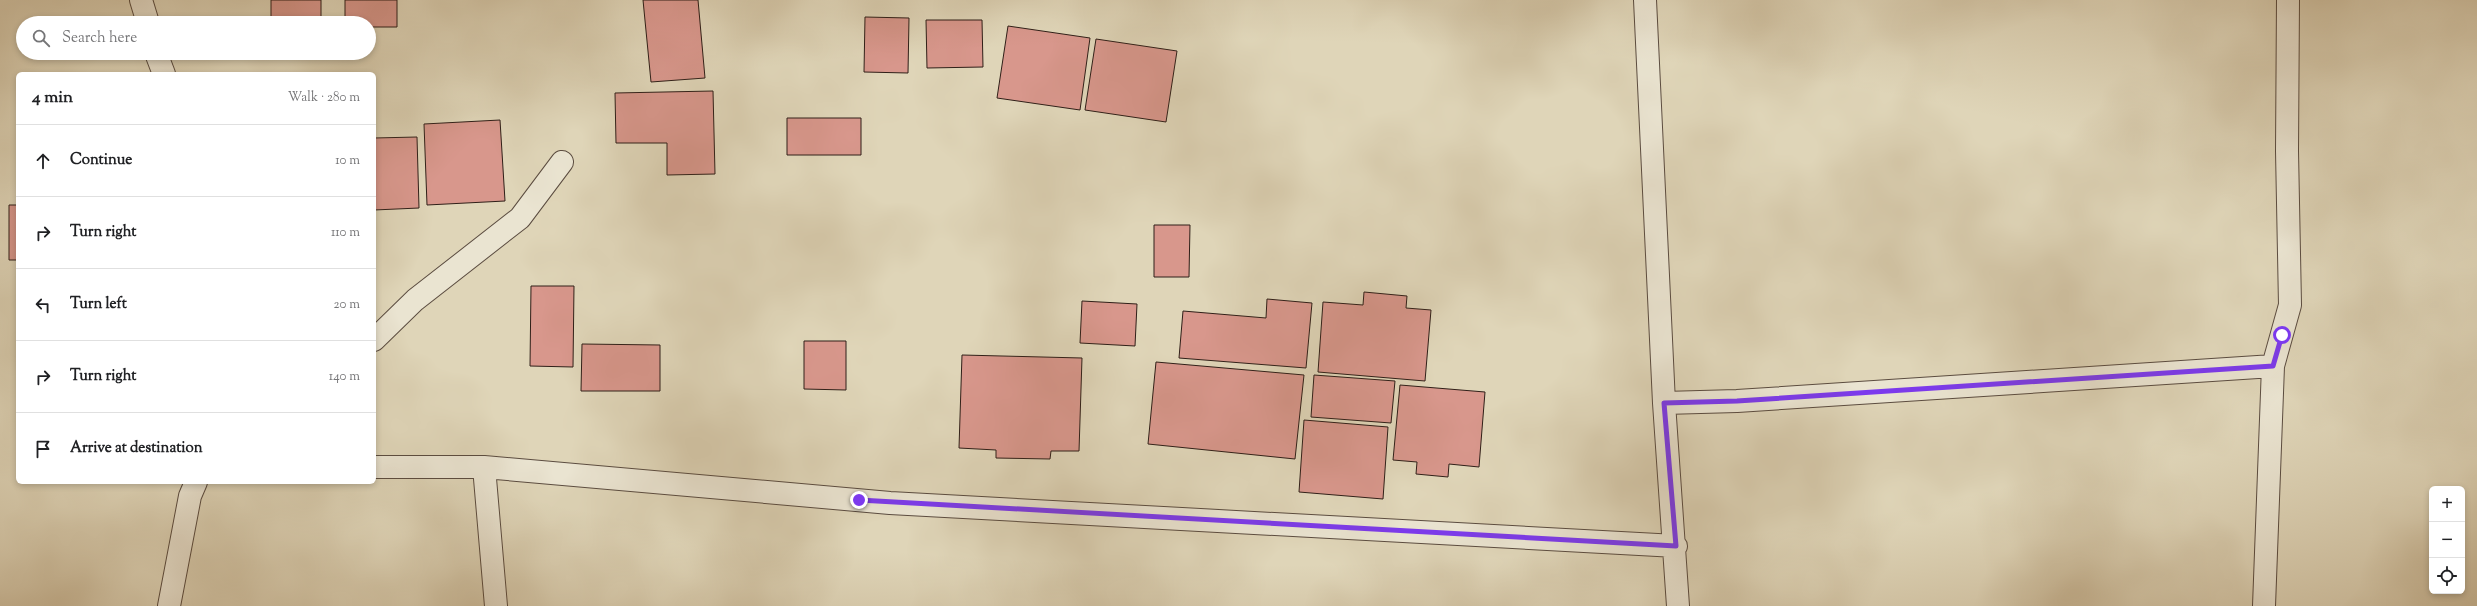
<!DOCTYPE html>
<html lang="en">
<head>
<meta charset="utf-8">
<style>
	:root { --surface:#fff; --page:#f2f2f2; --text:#202124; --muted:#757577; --line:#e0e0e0 }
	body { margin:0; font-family:"Sorts Mill Goudy",serif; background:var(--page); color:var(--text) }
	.controls { position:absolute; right:12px; bottom:12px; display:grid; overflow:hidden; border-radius:6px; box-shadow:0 2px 6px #0003 }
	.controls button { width:36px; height:36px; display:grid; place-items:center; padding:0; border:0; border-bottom:1px solid var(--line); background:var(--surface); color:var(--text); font:20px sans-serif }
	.stop { position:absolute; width:12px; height:12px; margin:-9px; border:3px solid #7c3aed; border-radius:50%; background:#fff }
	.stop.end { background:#7c3aed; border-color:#fff; box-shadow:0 1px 4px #0008 }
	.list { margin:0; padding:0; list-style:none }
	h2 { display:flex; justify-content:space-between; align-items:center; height:52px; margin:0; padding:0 16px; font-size:17px }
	h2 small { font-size:13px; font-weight:400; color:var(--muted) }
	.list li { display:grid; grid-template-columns:26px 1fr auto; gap:12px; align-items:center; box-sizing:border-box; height:72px; padding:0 16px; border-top:1px solid var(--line) }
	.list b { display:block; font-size:15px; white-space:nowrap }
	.list em { font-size:13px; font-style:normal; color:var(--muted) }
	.icon { flex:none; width:22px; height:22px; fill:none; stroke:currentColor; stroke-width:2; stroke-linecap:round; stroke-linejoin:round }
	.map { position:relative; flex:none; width:2477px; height:606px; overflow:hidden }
	.search { position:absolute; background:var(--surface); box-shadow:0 2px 6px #0003; left:16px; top:16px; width:360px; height:44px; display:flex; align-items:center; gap:10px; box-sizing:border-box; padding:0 14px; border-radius:22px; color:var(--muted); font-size:15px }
	.panel { position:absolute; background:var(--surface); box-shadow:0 2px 6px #0003; left:16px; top:72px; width:360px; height:412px; border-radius:6px }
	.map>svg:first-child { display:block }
</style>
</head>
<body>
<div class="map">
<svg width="2477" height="606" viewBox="0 0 2477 606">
	<rect width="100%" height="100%" fill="#dfd5b8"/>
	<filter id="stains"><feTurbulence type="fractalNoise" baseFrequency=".005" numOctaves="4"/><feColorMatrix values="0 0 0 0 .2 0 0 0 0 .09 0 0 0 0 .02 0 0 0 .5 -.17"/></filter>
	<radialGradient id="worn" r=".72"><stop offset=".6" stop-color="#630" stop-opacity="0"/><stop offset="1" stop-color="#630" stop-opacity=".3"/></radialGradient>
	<path fill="#d8978c" stroke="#2f1f18" d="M271,0H321V23H271Z
		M345,0H397V27H369V23H345Z
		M643,0H698L705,78L651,82Z
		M865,17L909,18L908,73L864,72Z
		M926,20H982L983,67L927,68Z
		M1008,26L1090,38L1080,110L997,98Z
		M1096,39L1177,51L1166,122L1085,110Z
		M713,91L715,174L667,175V143H616L615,93Z
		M787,118H861V155H787Z
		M500,120L505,201L427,205L424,124Z
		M417,137L419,208L374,210V138Z
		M9,205H18V260H9Z
		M1154,225H1190L1189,277H1154Z
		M531,286H574L573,367L530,366Z
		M1364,292L1407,296L1406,308L1431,310L1425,381L1318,372L1323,302L1363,305Z
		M1267,299L1312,303L1306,368L1179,358L1183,311L1266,318Z
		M1082,301L1137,304L1135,346L1080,343Z
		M804,341H846V390L804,389Z
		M582,344L660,345V391H581Z
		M962,355L1082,358L1079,451H1051L1050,459L996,458V450L959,448Z
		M1156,362L1304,375L1295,459L1148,444Z
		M1314,375L1395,381L1391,423L1311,417Z
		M1400,385L1485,392L1479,467L1449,464L1448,477L1416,474L1417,462L1393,460Z
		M1304,420L1388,427L1383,499L1299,492Z"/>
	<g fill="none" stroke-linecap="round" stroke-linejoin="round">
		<defs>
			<path id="minor" d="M141,0L148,23
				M1645,0L1664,403L1678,606
				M156,53L164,74
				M374,340L415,300L520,218L562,162
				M1664,403L1737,401L2273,366
				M374,467H484L890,503L1676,546
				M484,467L496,606
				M169,606L190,496L196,482
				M2264,606L2273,366L2290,305L2287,151L2288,0"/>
		</defs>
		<use href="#minor" stroke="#5b4c40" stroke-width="24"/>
		<use href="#minor" stroke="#eae4d1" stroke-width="22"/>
	</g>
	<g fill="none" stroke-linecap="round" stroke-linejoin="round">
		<path stroke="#7c3aed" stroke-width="5" d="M859,500L1676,546L1664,403L1737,401L2273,366L2282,335"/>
	</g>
	<rect width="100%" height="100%" filter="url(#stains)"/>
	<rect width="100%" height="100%" fill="url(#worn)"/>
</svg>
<div class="controls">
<button>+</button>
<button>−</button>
<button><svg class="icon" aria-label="locate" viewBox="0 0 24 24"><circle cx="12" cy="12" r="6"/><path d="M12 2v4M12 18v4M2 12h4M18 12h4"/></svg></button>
</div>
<div class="stop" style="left:2282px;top:335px"></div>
<div class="stop end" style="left:859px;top:500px"></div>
<div class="search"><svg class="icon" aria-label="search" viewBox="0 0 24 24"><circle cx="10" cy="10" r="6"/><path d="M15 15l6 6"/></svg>Search here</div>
<section class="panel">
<h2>4 min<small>Walk · 280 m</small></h2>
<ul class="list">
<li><svg class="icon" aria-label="ahead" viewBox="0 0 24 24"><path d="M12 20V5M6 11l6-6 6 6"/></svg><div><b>Continue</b></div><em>10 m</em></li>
<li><svg class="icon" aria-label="right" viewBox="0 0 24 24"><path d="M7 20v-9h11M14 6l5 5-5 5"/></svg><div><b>Turn right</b></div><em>110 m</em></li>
<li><svg class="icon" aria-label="left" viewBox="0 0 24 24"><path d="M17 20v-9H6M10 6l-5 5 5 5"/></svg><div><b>Turn left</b></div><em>20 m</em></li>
<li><svg class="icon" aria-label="right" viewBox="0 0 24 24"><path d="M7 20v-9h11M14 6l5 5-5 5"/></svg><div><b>Turn right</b></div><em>140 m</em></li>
<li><svg class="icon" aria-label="arrive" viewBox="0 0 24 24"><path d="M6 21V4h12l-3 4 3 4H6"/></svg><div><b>Arrive at destination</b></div></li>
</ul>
</section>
</div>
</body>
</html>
